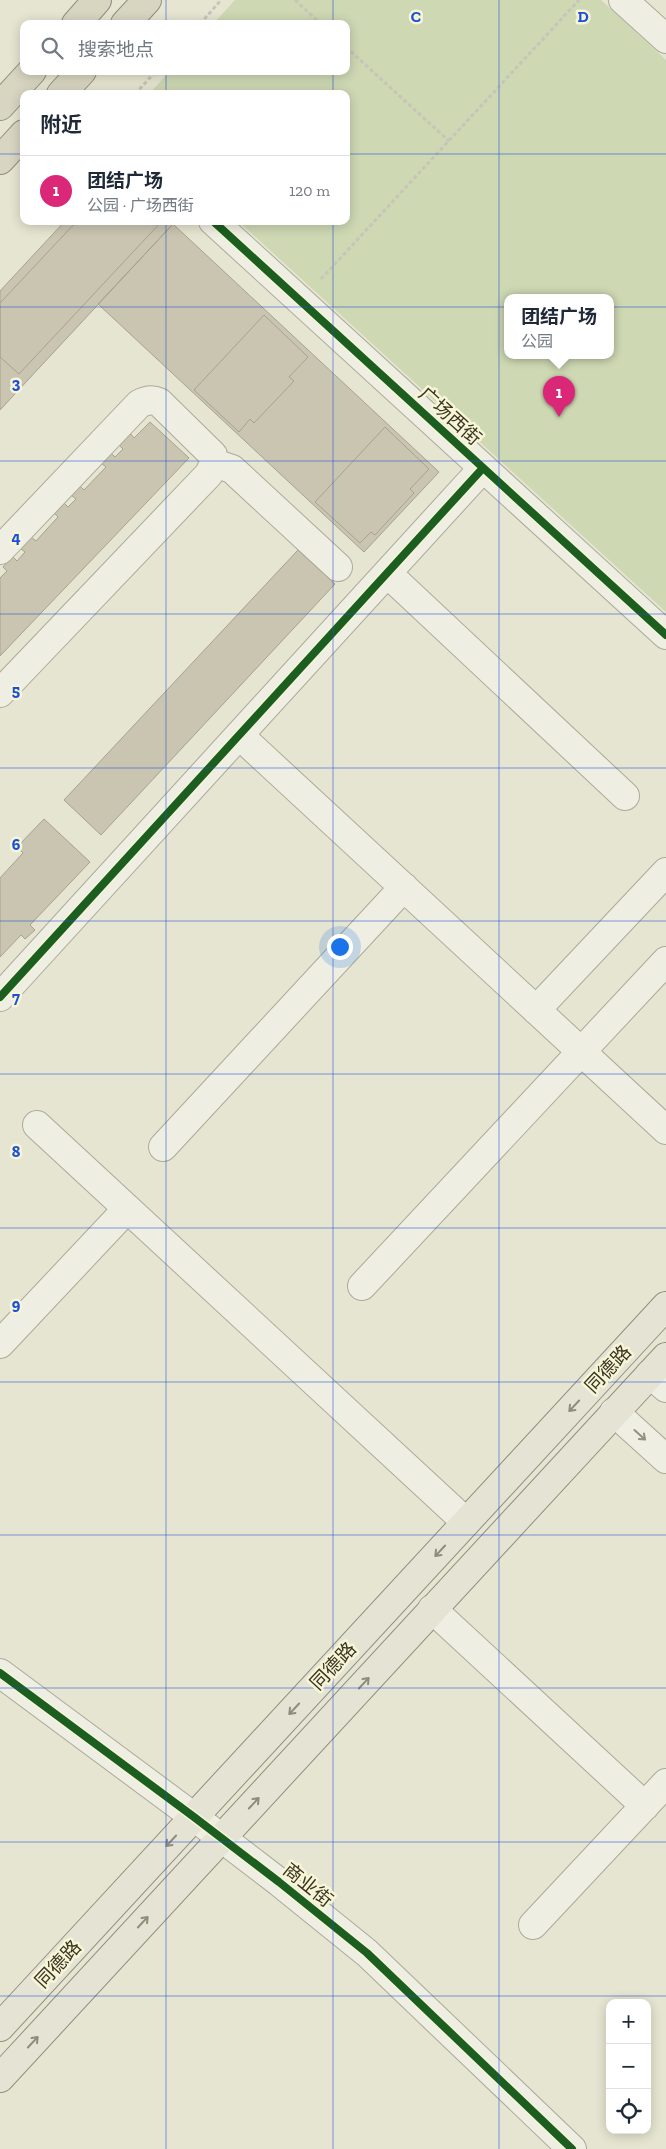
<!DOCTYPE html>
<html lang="zh">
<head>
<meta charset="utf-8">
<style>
	:root { --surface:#fff; --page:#f2f2f3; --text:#1f2937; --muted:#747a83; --line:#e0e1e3; --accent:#db2777 }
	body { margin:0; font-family:"Zilla Slab","Noto Sans SC",serif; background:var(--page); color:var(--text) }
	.controls { position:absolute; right:15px; bottom:15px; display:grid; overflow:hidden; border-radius:10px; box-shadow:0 2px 12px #0003 }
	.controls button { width:45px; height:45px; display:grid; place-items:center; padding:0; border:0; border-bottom:1px solid var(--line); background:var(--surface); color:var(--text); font:25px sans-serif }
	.you { position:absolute; left:339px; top:946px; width:18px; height:18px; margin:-12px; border:4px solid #fff; border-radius:50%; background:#1a73e8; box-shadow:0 0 0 8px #1a73e833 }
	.badge { display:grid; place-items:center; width:32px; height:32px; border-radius:50%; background:var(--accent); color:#fff; font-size:16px; font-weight:700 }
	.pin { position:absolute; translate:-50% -41px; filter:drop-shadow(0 1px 2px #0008) }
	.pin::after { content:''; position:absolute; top:26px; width:18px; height:15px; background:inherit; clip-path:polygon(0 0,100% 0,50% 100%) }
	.popup { position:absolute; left:504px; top:294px; width:110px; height:65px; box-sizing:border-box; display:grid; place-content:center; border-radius:10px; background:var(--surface); filter:drop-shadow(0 1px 4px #0005); font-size:16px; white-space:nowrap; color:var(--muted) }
	.popup b { font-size:19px; color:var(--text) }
	.popup::after { content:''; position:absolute; left:50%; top:100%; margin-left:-10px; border:10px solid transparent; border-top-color:var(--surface) }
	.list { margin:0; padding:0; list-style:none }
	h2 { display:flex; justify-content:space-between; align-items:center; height:65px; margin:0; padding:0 20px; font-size:21px }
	h2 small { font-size:16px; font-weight:400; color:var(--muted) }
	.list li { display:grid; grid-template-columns:32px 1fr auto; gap:15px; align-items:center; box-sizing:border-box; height:70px; padding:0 20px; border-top:1px solid var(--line) }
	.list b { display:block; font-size:19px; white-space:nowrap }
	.list p { margin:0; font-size:16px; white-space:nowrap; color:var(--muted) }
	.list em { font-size:16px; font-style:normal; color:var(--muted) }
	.icon { flex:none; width:28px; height:28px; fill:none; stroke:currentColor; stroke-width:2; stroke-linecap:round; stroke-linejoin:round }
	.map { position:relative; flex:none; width:666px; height:2149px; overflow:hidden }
	.search { position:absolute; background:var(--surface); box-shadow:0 2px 12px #0003; left:20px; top:20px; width:330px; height:55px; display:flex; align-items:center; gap:12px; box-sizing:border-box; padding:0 18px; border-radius:10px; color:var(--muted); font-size:19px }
	.panel { position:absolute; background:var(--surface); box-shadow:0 2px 12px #0003; left:20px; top:90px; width:330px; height:135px; border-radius:10px }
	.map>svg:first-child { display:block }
</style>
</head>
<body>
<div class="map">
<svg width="666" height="2149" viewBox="0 0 666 2149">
	<rect width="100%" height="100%" fill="#e6e5d1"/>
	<path fill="#ced8b3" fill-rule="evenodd" d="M235,0H601L666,60V612L238,221H346V94H149L170,71H346V24H213ZM508,298H610V356H508Z"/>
	<path fill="#cac5b1" stroke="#a7a18f" d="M65,221H170L173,224L0,410V291Z
		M77,221H162L19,374L0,357V303Z
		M173,224L439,472L364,552L98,304Z
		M264,315L308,357L289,377L294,381L254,423L250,419L239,432L194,390Z
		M150,422L189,458L0,656V578L7,571L3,567L12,556L17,561L25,552L20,548L31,537L36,541L58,517L54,513L63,502L68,507L76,499L71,495L80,486L84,490L106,467L101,463L111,453L115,457L123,449L119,445L130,433L134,438Z
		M385,427L429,469L410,489L414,493L375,535L371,532L360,543L315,502Z
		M298,550L335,584L101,835L64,800Z
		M44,819L90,862L30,925L35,930L25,939L21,935L0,957V878L23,853L17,847Z"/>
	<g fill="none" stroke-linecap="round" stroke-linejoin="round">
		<defs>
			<path id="minor" d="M623,0L666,39
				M213,221L666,635
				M214,463L232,469L338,567
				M0,550L139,404C146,400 152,399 159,402L213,455L214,463L209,474L0,693
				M387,573L625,796
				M239,735L666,1130
				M0,997L483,468
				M536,1010L666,872
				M37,1125L466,1522
				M163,1147L404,887
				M362,1286L666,961
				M0,1344L127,1209
				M650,1374L666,1388
				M614,1412L666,1459
				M432,1609L645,1806
				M0,1673L194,1817L279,1882L367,1953L572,2149
				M533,1925L666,1783"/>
			<path id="major" d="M0,2027L666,1306
				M0,2078L666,1357"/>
			<path id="highway" d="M76,24L97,0
				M125,24L147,0
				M61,94L82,71
				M0,106L32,71
				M0,160L24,134"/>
		</defs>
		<use href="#minor" stroke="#aca999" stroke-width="30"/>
		<use href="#major" stroke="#918e80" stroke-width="30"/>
		<use href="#highway" stroke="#918e80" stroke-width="30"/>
		<path stroke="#c7c5b8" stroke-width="3" stroke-dasharray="4 2.5" stroke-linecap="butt" d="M295,0L321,24
			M200,24L221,0
			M346,47L449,141
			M135,94L156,71
			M321,279L579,0"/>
		<use href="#minor" stroke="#eeeee2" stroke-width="28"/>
		<use href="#major" stroke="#e5e4d4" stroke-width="28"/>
		<use href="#highway" stroke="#d8d6c1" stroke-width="28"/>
		<defs>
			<path id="cycleway" d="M213,221L666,635
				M0,997L483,468
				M0,1673L194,1817L279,1882L367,1953L572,2149"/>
		</defs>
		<use href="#cycleway" stroke="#f6f5d7" stroke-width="11"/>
		<use href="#cycleway" stroke="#1b5e20" stroke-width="8"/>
	</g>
	<defs><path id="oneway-shaft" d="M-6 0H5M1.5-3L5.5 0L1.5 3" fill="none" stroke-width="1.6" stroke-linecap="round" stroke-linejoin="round" transform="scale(1.25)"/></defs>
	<g stroke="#908c7a">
		<use href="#oneway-shaft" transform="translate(574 1406) rotate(133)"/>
		<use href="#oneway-shaft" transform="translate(440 1551) rotate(133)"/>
		<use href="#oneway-shaft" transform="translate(364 1683) rotate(-47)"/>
		<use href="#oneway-shaft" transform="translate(294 1709) rotate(133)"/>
		<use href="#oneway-shaft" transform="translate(254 1803) rotate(-47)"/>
		<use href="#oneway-shaft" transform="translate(171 1841) rotate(133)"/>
		<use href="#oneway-shaft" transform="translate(143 1922) rotate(-47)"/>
		<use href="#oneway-shaft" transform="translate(33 2042) rotate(-47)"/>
	</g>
	<use stroke="#949181" href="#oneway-shaft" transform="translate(640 1435) rotate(42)"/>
	<path fill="none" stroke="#1d4ed8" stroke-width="1" stroke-opacity="0.55" d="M166,0V24M333,0V24M499,0V2149M166,71V94M333,71V94M0,154H24M346,154H666M166,221V2149M333,221V2149M0,307H666M0,461H666M0,614H666M0,768H666M0,921H666M0,1074H666M0,1228H666M0,1382H666M0,1535H666M0,1688H666M0,1842H666M0,1996H666"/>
	<g text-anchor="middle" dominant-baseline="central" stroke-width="5" stroke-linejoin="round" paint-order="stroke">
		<g font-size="19" fill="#3b3420" stroke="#f6f5d7">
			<text transform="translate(450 416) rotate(42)">广场西街</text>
			<text transform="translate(608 1369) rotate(-47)">同德路</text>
			<text transform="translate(333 1666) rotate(-47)">同德路</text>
			<text transform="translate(308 1885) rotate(39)">商业街</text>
			<text transform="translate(58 1964) rotate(-47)">同德路</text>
		</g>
	</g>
	<g font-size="16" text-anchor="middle" font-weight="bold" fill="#1d4ed8" stroke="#f6f5d7" stroke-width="5" stroke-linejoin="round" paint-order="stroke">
		<text x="416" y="22">C</text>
		<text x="583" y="22">D</text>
		<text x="16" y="389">3</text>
		<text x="16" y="543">4</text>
		<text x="16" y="696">5</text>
		<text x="16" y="850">6</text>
		<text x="16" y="1003">7</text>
		<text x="16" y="1157">8</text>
		<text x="16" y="1310">9</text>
	</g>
</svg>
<div class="controls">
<button>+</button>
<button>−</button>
<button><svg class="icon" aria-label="locate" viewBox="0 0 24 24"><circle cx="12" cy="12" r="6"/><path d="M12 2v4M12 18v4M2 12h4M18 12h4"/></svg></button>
</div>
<div class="you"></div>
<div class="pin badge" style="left:559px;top:417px">1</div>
<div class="popup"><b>团结广场</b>公园</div>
<div class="search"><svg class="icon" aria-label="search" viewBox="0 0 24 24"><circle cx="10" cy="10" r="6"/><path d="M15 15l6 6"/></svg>搜索地点</div>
<section class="panel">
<h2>附近<small></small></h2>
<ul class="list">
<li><span class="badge">1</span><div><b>团结广场</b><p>公园 · 广场西街</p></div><em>120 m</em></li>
</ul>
</section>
</div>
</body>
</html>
